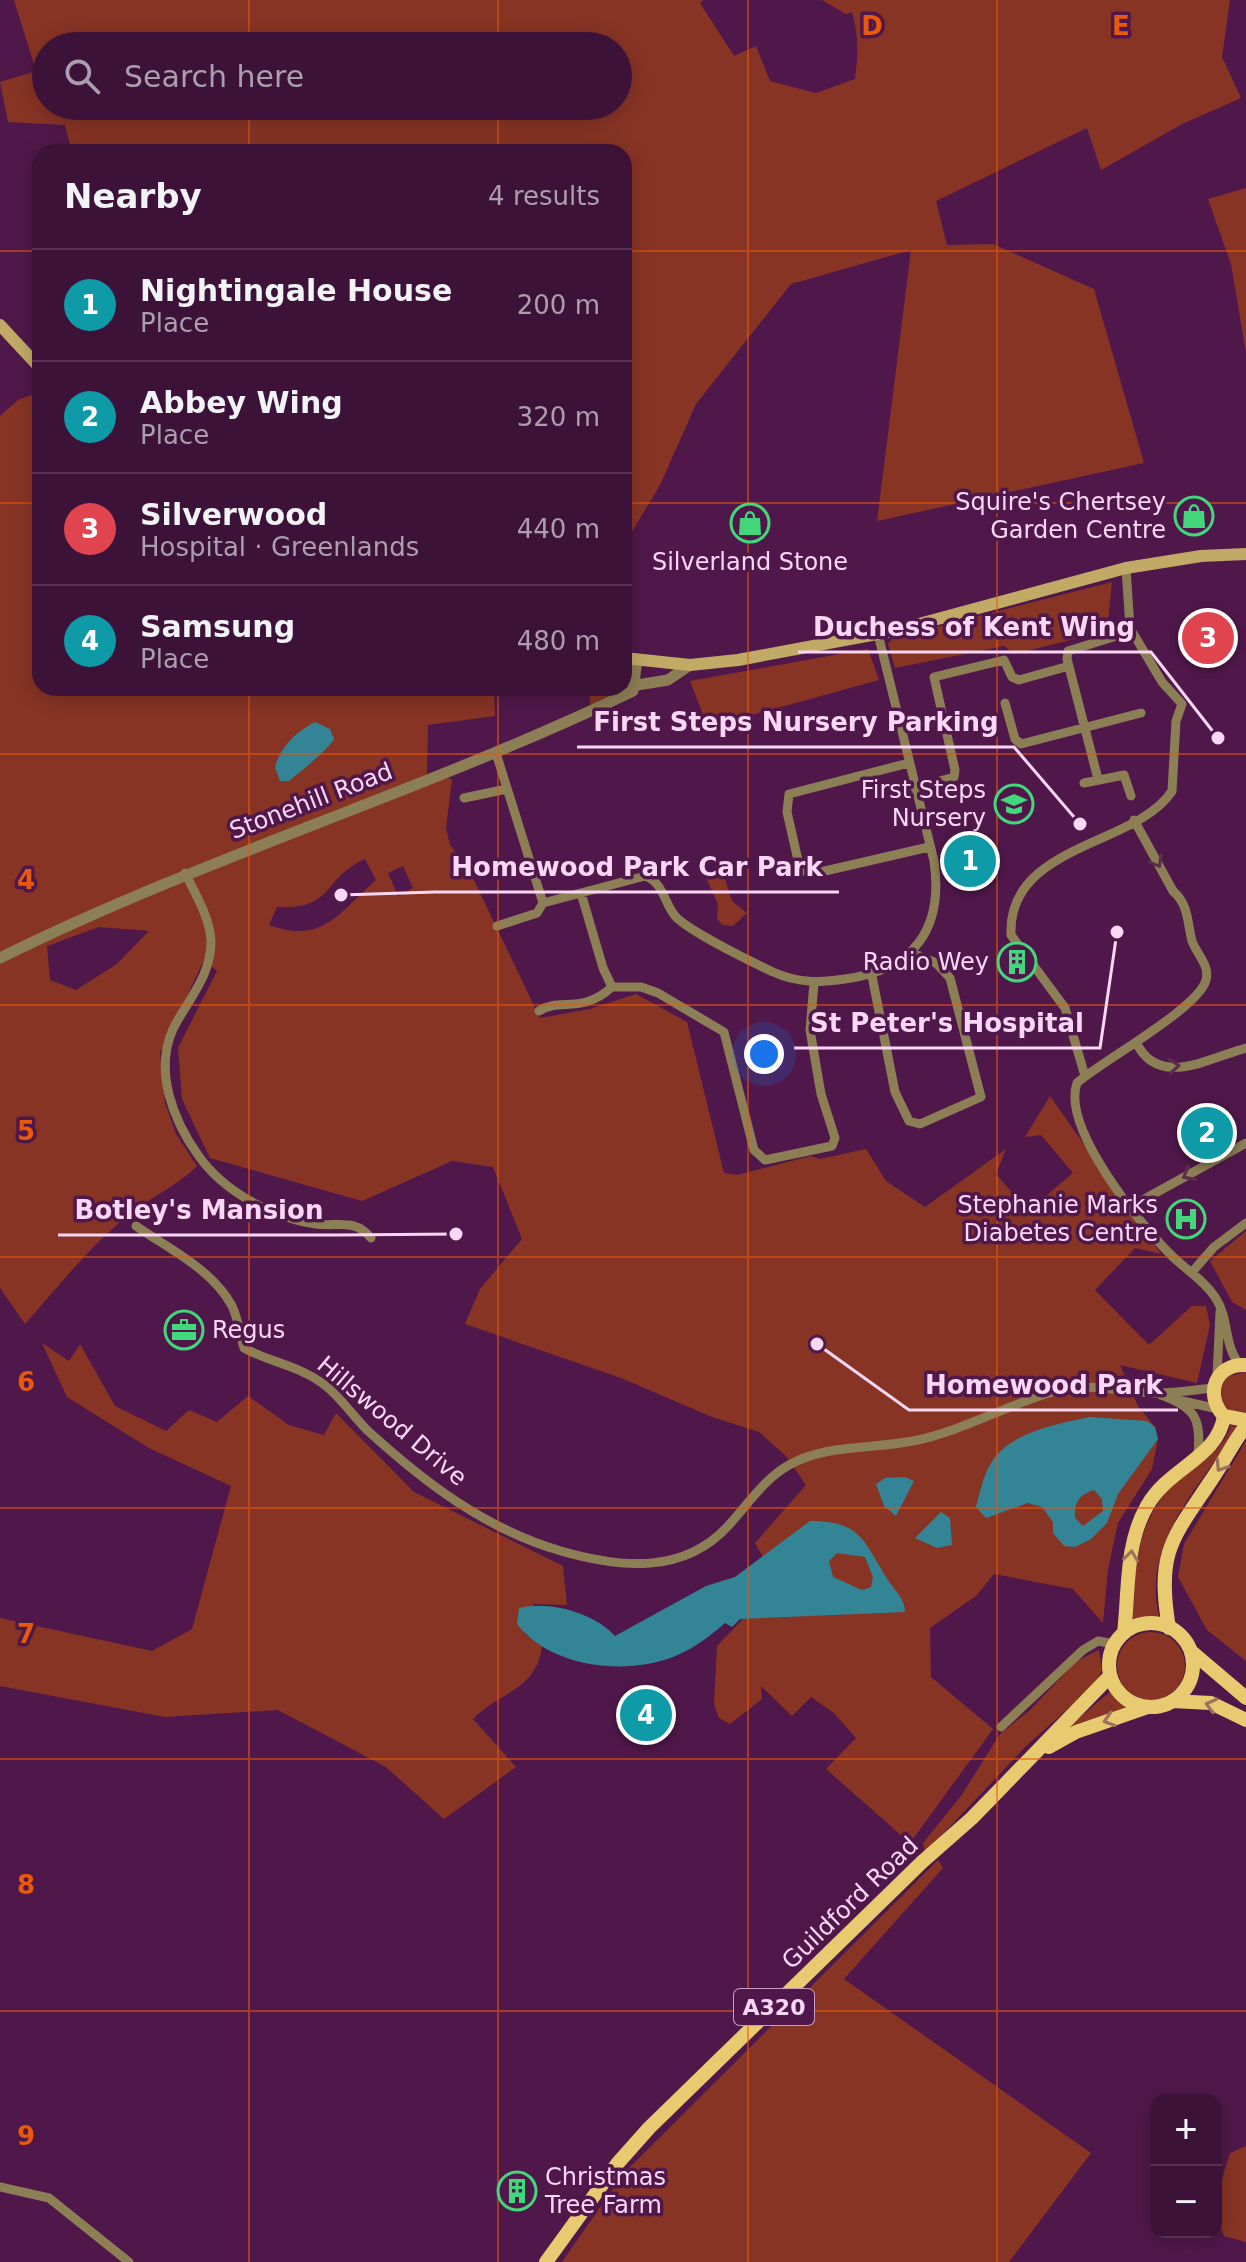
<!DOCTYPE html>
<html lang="en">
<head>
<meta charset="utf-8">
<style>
	:root { --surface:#3c1238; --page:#431b40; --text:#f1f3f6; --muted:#ac9eae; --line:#553253; --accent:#ea580c }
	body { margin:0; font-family:"DejaVu Sans",sans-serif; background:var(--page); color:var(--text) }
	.controls { position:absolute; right:24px; bottom:24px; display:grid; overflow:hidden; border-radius:16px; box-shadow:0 4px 20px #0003 }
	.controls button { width:72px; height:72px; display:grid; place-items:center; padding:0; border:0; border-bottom:2px solid var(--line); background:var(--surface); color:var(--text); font:40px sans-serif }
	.you { position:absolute; left:764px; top:1054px; width:28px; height:28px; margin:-20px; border:6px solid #fff; border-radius:50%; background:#1a73e8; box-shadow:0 0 0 12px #1a73e833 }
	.badge { display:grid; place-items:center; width:52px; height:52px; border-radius:50%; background:var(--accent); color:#fff; font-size:26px; font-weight:700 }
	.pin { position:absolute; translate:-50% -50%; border:4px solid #fff; box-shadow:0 2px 8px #0006 }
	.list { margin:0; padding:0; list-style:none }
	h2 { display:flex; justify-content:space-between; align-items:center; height:104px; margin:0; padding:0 32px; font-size:34px }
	h2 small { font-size:26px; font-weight:400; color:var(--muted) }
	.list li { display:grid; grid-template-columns:52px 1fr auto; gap:24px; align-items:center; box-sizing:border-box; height:112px; padding:0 32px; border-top:2px solid var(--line) }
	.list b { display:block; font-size:30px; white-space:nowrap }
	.list p { margin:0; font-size:26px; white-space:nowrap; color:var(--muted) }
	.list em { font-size:26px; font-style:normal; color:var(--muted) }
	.icon { flex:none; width:44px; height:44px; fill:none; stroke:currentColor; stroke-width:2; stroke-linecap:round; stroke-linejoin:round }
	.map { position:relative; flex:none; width:1246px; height:2262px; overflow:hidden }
	.search { position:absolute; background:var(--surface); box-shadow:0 4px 20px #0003; left:32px; top:32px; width:600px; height:88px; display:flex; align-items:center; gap:20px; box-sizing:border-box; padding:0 28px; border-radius:44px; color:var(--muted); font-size:30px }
	.panel { position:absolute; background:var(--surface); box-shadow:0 4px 20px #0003; left:32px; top:144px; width:600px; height:552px; border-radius:24px }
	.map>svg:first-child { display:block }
</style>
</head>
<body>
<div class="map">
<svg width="1246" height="2262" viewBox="0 0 1246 2262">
	<rect width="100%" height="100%" fill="#50184a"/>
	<path fill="#883425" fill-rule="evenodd" d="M14,0H703L700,3L734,56L756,46L770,81L816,93L855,79C858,55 859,35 852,12L846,14L822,0H1230L1222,57L1241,98L1182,124L1101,170L1087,128L936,201L947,245L993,244L1094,289L1144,463L877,521L911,250L791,284L696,404L660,485L624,545V152H72L65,125L8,122L0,82L36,71ZM46,46H618V106H46Z
		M1246,188V353L1231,264L1208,199Z
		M40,392V688H494L495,716L428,725L427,774L452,779L446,828L450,845L468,868L540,1018L590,1009L636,994L687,1022L724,1173L737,1175L811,1156L820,1159L866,1149L886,1181L925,1207L1006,1149L996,1174L1028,1211L1073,1173L1041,1135L1025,1137L1050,1096L1161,1254L1135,1248L1095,1290L1149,1345L1192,1306H1206L1210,1325L1197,1383L1120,1365L1138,1406L1155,1427L1158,1439L1152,1469L1118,1523L1108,1569L1103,1623L1073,1589L994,1574L976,1596L930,1628L931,1677L993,1729L910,1843L826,1769L856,1738L834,1713L811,1697L792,1716L761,1686L762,1699L730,1724L719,1718L714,1704L717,1646L743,1619L795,1615L755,1543L806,1485L786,1456L759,1432L712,1417L621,1378L465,1324L480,1289L522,1239L493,1167L452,1161L362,1201L210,1158L182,1099L178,1048L217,971L204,960L160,1053L165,1103L176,1134L197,1166C178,1185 158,1193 137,1209C94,1240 60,1285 25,1324L0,1288V416L18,400ZM365,859L376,880C339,912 324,945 269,925L277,907C335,910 322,878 365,859ZM403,866L413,888L398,896L388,873ZM99,927L149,931L117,964L76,990L50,980L47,946Z
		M1112,582L1107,631L1014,654L1004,646L895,668L888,644L893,638Z
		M868,649L879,680L708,727L690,681Z
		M624,665L631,671L629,687L590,705L589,688H624Z
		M710,870L724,876L732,901L747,913L733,926L723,925L717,919L718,904L703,871Z
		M1246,1231V1310L1232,1302L1210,1261Z
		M42,1343L69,1361L80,1344L115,1406L166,1431L189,1410L217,1422L248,1396L289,1425L324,1435L336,1413L414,1492L563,1566L567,1605L534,1604L525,1634L542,1646C536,1691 502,1690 473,1719L516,1767L444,1819L386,1767L278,1710L165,1717L0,1686V1618L152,1651L192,1629L231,1486L149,1448L67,1397Z
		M1246,1372V1413L1230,1411C1219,1400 1218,1387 1229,1376Z
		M1231,1425L1238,1428C1199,1488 1139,1545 1160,1620L1130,1625C1137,1576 1132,1537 1164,1495C1184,1469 1221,1459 1231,1425Z
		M1246,1441V1661L1207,1630L1178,1577L1184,1544Z
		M1117 1666a34 34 0 1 1 68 0a34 34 0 1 1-68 0Z
		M1099,1650L1102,1670L1096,1684L1027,1745L925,1853L923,1843L961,1796L1000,1734L1029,1711L1077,1661Z
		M1110,1692L1127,1709L1073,1729L1068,1727Z
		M938,1860L943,1868L844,1979L1091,2153L1009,2262H562L624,2173Z
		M1246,2146V2242L1224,2236C1212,2211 1222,2177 1230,2153Z"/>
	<path fill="#338595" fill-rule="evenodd" d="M315,722L330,729L334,739C328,750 300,772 289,781H280L275,767C281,746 296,732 315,722Z
		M1090,1417L1147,1421L1155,1427L1158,1439L1118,1494L1107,1523L1091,1539L1075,1547L1064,1546L1053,1533V1522L1042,1507L1028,1503L986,1518L976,1507C980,1491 984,1473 993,1460C1012,1432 1060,1423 1090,1417ZM1094,1490L1102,1499L1103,1511L1083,1526L1075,1518C1074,1502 1079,1495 1094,1490Z
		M905,1477L914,1481L896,1516L884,1506L876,1484L885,1478Z
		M941,1512L950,1518L952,1545L937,1548L915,1538Z
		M810,1521C863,1521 864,1543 888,1580C895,1591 905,1599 905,1612L740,1619L732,1627L725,1623C709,1637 693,1649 673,1657C624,1676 550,1667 517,1624L519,1608C549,1600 595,1613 615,1636L706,1586L735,1577ZM837,1553L865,1557L873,1577L871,1587L862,1590L833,1577L829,1561Z"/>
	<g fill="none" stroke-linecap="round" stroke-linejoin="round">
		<path stroke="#8d7f55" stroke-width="9" d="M1005,703L1015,739L1021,744L1141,713
			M496,753L543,903L645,876C664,882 664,905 677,918C693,933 752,962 773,972C798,983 819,983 845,979C913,970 944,930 934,861L878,634
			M909,763L789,794L787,812L800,869L812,874L929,847
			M1098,779L1067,659L1068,651L1123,634L1130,628
			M1084,783L1124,775L1131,796
			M915,788L954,777L955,770L934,677L1004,660L1012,677L1019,680L1069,666
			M464,798L507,789
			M1134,820L1173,891C1189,905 1187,922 1192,941C1197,955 1210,965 1206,980C1199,1008 1102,1061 1077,1083C1061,1128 1140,1224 1171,1255C1186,1270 1203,1279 1215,1297C1230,1319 1223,1345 1240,1365
			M185,873C195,893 210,918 211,941C211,977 188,999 173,1029C154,1071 173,1120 198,1155C223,1191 272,1218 316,1224C338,1227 355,1218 371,1238
			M581,893L603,968L612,987H641L658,993L724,1032L754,1150L765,1160L832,1146L835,1138L821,1094L810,1030L814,983
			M497,926L537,913L543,903
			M872,976L895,1092L909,1121L920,1124L981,1097L950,978L936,963L912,953
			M539,1011C560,997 581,1015 612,987
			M1136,1042C1158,1089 1209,1058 1246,1048
			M1085,1076L1065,1008L1011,935C1007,844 1137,846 1172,791L1176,721L1182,704L1162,682L1130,628L1126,568
			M1130,1207L1246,1143
			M136,1226C169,1249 212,1269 232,1306C238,1318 240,1335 244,1348C271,1363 299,1365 326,1386C341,1398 353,1416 367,1430C424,1482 485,1529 561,1551C620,1568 684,1575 729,1525C748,1504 764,1479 789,1465C826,1444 873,1449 913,1441C963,1431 1008,1404 1056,1391C1089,1382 1120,1392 1153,1393C1172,1394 1193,1390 1213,1388
			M1193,1271L1214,1247L1246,1223
			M1217,1377L1220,1312
			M1161,1395C1197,1408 1201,1420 1198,1455
			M1178,1400L1218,1409
			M1001,1727L1083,1650L1098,1641L1115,1644
			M0,2187L49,2198L129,2262"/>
		<path stroke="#8d7f55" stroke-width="11" d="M637,685L668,680L690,665
			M0,958C206,856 426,791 633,691L637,659"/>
		<path stroke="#c0aa65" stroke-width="12" d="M0,325L40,368
			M624,658L690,665L738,660L893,631L1126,568L1201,556L1246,554"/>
		<path stroke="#e8cb70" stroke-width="14" d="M1246,1365C1215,1363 1204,1395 1224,1416L1246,1420
			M1109 1665a42 42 0 1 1 84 0a42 42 0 1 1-84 0Z
			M1169,1628C1156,1552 1172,1539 1212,1479C1224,1462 1233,1442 1246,1426
			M1124,1633C1129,1591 1125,1544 1147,1506C1169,1467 1218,1458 1224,1416
			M1192,1652L1246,1698
			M1172,1701L1211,1703L1246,1720
			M1049,1747L1076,1732L1148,1707
			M546,2262L617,2164L649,2128L922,1862L972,1818L1110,1676"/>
	</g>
	<defs><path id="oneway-chevron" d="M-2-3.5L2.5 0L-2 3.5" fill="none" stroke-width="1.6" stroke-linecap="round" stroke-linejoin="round" transform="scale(2)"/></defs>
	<g stroke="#5c2d4c">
		<use href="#oneway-chevron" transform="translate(1157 862) rotate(61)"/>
		<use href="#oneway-chevron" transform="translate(1174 1066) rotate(-4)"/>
		<use href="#oneway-chevron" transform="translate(1188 1175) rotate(151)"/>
	</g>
	<g stroke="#9c725d">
		<use href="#oneway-chevron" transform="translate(1221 1466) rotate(123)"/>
		<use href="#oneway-chevron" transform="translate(1131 1556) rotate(-83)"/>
		<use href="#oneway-chevron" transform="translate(1211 1705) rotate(-166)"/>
		<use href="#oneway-chevron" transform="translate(1109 1720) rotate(163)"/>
	</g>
	<path fill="none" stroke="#e8590c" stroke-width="2" stroke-opacity="0.55" d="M249,0V46M498,0V46M748,0V2262M997,0V2262M249,106V152M498,106V152M0,251H40M624,251H1246M0,503H40M624,503H1246M249,688V2262M498,688V2262M0,754H1246M0,1005H1246M0,1257H1246M0,1508H1246M0,1759H1246M0,2011H1246"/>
	<defs>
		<symbol id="shop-ring" viewBox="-11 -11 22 22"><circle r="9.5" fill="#50184a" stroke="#42d77b" stroke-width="1.5"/><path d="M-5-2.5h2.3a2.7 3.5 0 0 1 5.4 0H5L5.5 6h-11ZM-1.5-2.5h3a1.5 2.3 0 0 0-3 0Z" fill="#42d77b"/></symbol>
		<symbol id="school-ring" viewBox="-11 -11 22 22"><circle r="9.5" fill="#50184a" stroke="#42d77b" stroke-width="1.5"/><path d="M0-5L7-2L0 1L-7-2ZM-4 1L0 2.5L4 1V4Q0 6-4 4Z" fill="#42d77b"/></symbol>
		<symbol id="building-ring" viewBox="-11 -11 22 22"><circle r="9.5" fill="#50184a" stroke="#42d77b" stroke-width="1.5"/><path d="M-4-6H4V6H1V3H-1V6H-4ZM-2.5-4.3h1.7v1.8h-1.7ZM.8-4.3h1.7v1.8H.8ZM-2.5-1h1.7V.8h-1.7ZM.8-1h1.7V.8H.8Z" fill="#42d77b"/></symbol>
		<symbol id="hospital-ring" viewBox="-11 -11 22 22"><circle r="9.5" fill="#50184a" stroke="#42d77b" stroke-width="1.5"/><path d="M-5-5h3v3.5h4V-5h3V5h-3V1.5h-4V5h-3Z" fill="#42d77b"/></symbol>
		<symbol id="office-ring" viewBox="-11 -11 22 22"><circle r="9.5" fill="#50184a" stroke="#42d77b" stroke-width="1.5"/><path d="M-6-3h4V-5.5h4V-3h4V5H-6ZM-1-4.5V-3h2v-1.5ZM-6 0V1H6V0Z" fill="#42d77b"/></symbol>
	</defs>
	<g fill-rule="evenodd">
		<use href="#shop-ring" x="1172" y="494" width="44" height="44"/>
		<use href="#shop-ring" x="728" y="501" width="44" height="44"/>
		<use href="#school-ring" x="992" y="782" width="44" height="44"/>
		<use href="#building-ring" x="995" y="940" width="44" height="44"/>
		<use href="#hospital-ring" x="1164" y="1197" width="44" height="44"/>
		<use href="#office-ring" x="162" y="1308" width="44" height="44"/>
		<use href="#building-ring" x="495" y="2169" width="44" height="44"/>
	</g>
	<g text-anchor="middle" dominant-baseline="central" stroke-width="7" stroke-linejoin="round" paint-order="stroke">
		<rect fill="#50184a" stroke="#c79ec1" stroke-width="2" x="734" y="1989" width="80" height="36" rx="6"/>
		<g font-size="22" font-weight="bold" fill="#fad7f4">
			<text x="774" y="2007">A320</text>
		</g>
		<g font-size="24" fill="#fad7f4" stroke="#50184a" text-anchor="end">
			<text x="1166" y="502">Squire's Chertsey<tspan x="1166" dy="28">Garden Centre</tspan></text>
			<text x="750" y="562" text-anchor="middle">Silverland Stone</text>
			<text x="986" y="790">First Steps<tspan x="986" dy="28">Nursery</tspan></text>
			<text x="989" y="962">Radio Wey</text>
			<text x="1158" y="1205">Stephanie Marks<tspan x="1158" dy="28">Diabetes Centre</tspan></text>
			<text x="212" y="1330" text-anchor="start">Regus</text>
			<text x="545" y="2177" text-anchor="start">Christmas<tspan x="545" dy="28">Tree Farm</tspan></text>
		</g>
		<g font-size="24" fill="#fad7f4" stroke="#50184a">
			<text transform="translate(311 801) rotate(-21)">Stonehill Road</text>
			<text transform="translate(392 1421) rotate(40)">Hillswood Drive</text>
			<text transform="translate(850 1903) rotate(-44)">Guildford Road</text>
		</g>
	</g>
	<g font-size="26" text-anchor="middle" font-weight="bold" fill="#e8590c" stroke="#50184a" stroke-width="7" stroke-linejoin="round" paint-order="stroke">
		<text x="872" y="35">D</text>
		<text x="1121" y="35">E</text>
		<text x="26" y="889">4</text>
		<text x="26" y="1140">5</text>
		<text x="26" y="1391">6</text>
		<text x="26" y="1643">7</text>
		<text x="26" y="1894">8</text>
		<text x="26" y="2145">9</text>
	</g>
	<path fill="none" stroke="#fad7f4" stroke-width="3" d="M1218 738L1151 652H798M1080 824L1014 747H577M341 895L435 892H839M1117 932L1100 1048H794M456 1234L339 1235H58M817 1344L909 1410H1178"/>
	<g fill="#fad7f4" stroke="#50184a" stroke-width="3">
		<circle cx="1218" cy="738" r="8"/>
		<circle cx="1080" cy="824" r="8"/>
		<circle cx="341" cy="895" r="8"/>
		<circle cx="1117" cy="932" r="8"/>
		<circle cx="456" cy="1234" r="8"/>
		<circle cx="817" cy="1344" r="8"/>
	</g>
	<g font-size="26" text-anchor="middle" font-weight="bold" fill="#fad7f4" stroke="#50184a" stroke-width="7" stroke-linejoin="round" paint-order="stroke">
		<text x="974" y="636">Duchess of Kent Wing</text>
		<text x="796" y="731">First Steps Nursery Parking</text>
		<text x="637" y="876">Homewood Park Car Park</text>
		<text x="947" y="1032">St Peter's Hospital</text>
		<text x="199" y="1219">Botley's Mansion</text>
		<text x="1044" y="1394">Homewood Park</text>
	</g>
</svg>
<div class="controls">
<button>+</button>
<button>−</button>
</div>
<div class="you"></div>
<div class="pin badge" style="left:970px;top:861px;background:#0f9aa8">1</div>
<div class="pin badge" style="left:1207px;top:1133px;background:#0f9aa8">2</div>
<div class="pin badge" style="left:1208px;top:638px;background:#e0444e">3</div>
<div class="pin badge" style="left:646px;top:1715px;background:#0f9aa8">4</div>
<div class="search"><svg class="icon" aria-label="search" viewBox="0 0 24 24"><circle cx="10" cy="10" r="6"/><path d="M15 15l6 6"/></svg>Search here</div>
<section class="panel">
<h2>Nearby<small>4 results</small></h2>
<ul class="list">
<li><span class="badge" style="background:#0f9aa8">1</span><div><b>Nightingale House</b><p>Place</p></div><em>200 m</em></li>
<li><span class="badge" style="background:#0f9aa8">2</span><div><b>Abbey Wing</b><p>Place</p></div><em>320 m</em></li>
<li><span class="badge" style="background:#e0444e">3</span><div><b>Silverwood</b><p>Hospital · Greenlands</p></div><em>440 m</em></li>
<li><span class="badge" style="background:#0f9aa8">4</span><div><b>Samsung</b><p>Place</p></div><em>480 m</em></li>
</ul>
</section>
</div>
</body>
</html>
